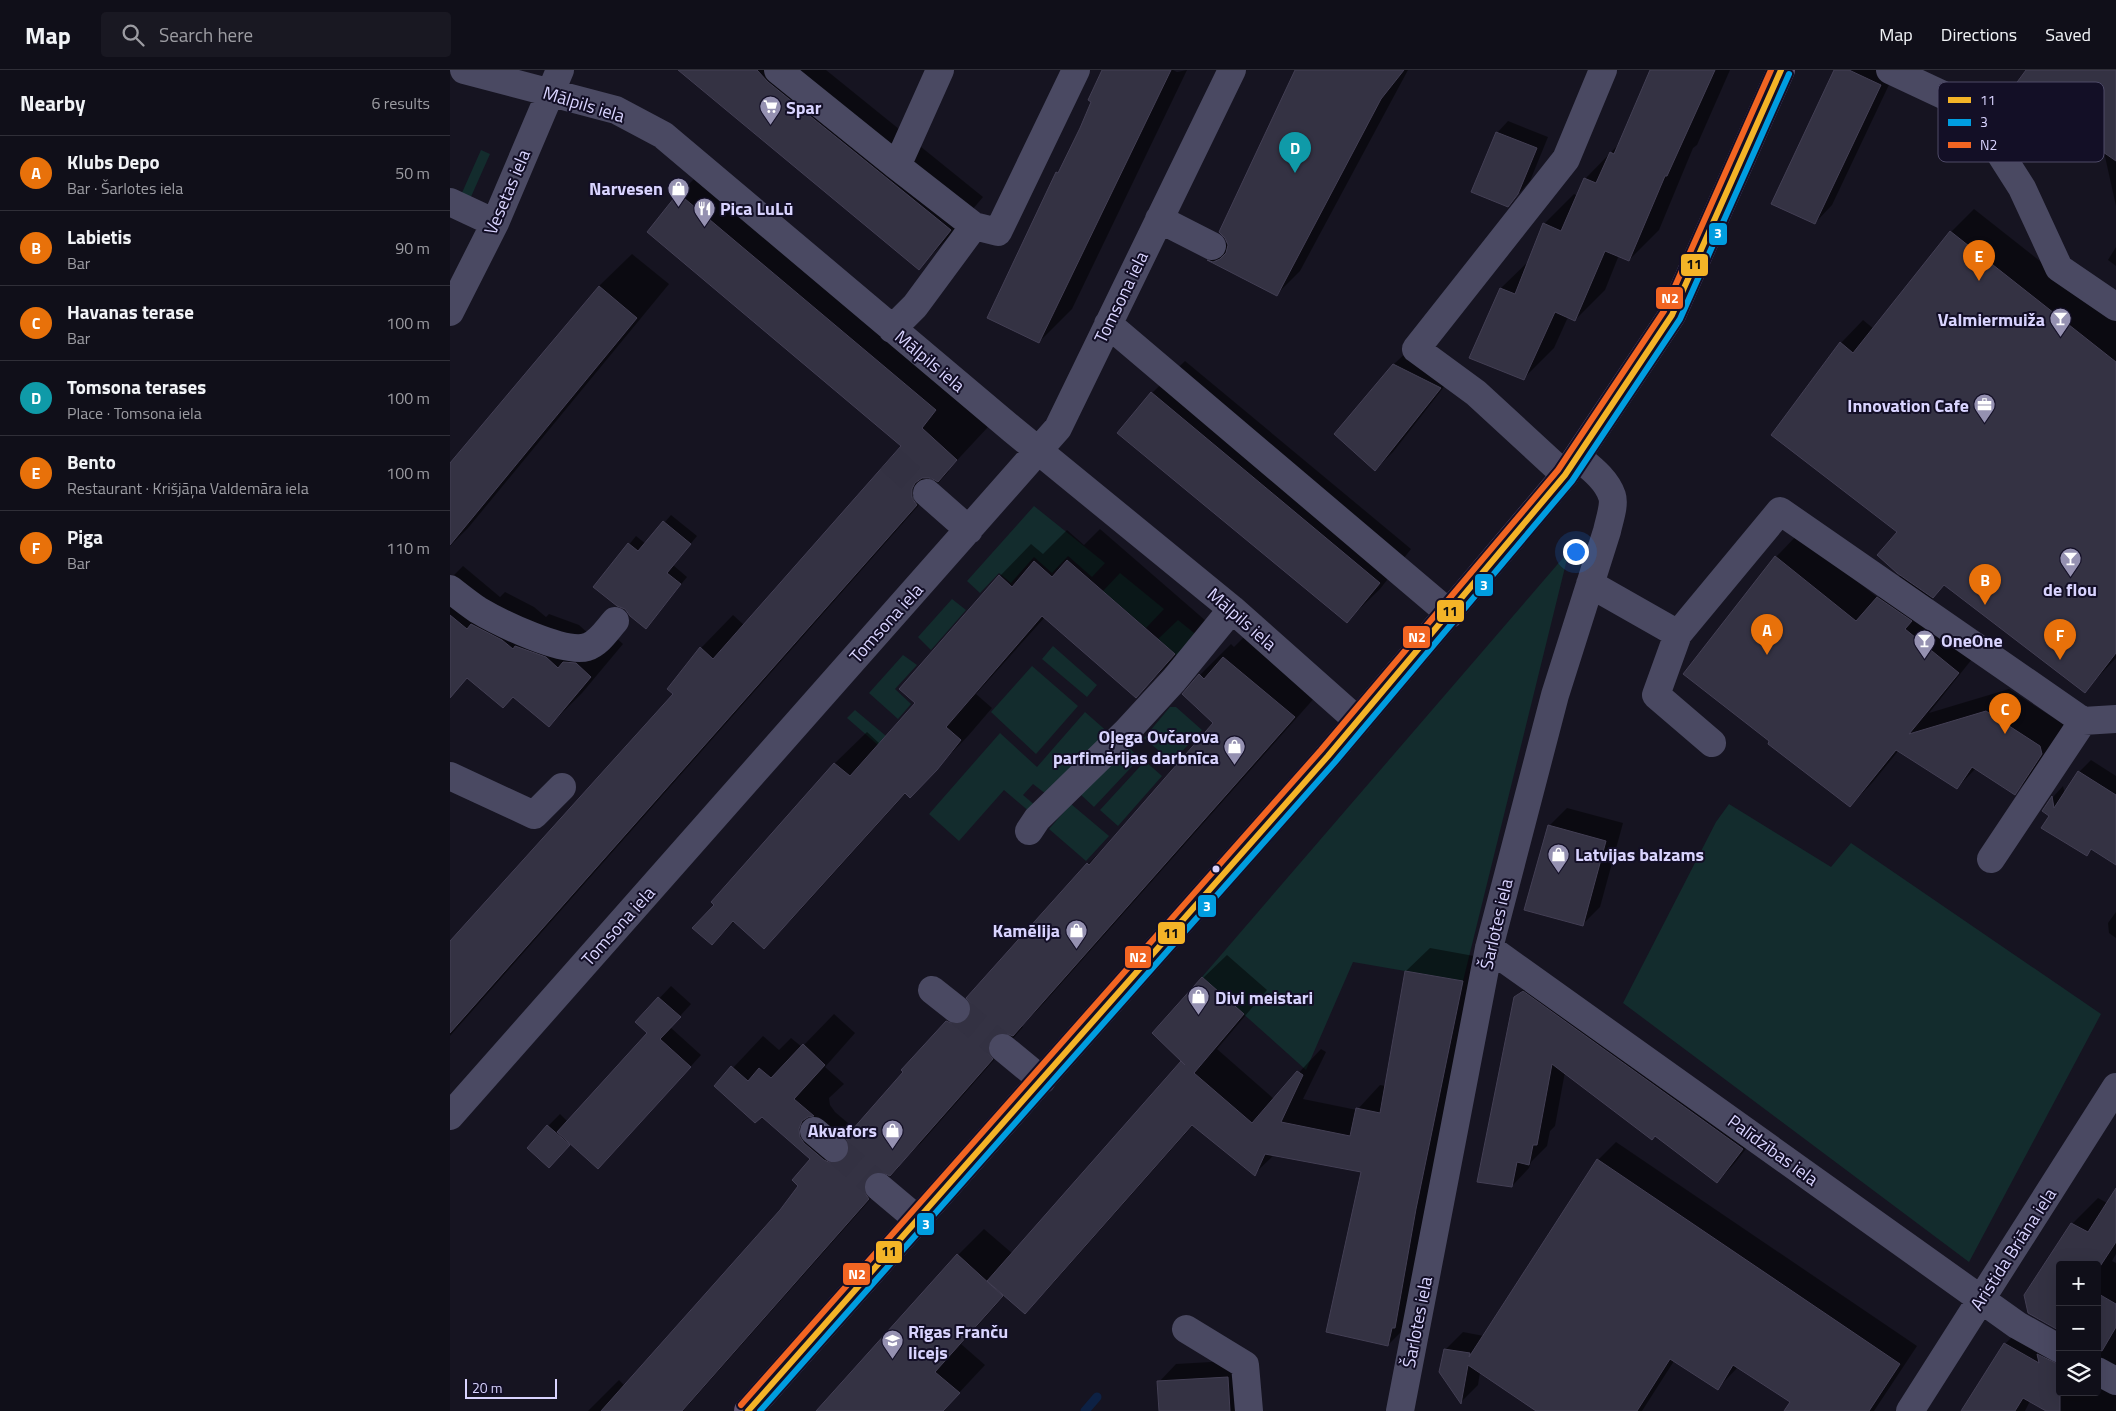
<!DOCTYPE html>
<html lang="en">
<head>
<meta charset="utf-8">
<style>
	:root { --surface:#100f19; --page:#191822; --text:#f1f3f6; --muted:#9c9ca2; --line:#302f38; --accent:#db2777 }
	body { margin:0; font-family:"Titillium Web",sans-serif; background:var(--page); color:var(--text) }
	.controls { position:absolute; right:15px; bottom:15px; display:grid; overflow:hidden; border-radius:5px; box-shadow:0 5px 20px #0002 }
	.controls button { width:45px; height:45px; display:grid; place-items:center; padding:0; border:0; border-bottom:1px solid var(--line); background:var(--surface); color:var(--text); font:25px sans-serif }
	.scale { position:absolute; left:15px; bottom:12px; width:92px; box-sizing:border-box; padding-left:5px; border:2px solid #d9d4ff; border-top:0; font-size:14px; line-height:18px; white-space:nowrap; color:#d9d4ff; -webkit-text-stroke:4px #130f26; paint-order:stroke }
	.you { position:absolute; left:1125px; top:481px; width:18px; height:18px; margin:-12px; border:4px solid #fff; border-radius:50%; background:#1a73e8; box-shadow:0 0 0 8px #1a73e833 }
	.badge { display:grid; place-items:center; width:32px; height:32px; border-radius:50%; background:var(--accent); color:#fff; font-size:16px; font-weight:700 }
	.pin { position:absolute; translate:-50% -41px; filter:drop-shadow(0 1px 2px #0008) }
	.pin::after { content:''; position:absolute; top:26px; width:18px; height:15px; background:inherit; clip-path:polygon(0 0,100% 0,50% 100%) }
	.list { margin:0; padding:0; list-style:none }
	h2 { display:flex; justify-content:space-between; align-items:center; height:65px; margin:0; padding:0 20px; font-size:21px }
	h2 small { font-size:16px; font-weight:400; color:var(--muted) }
	.list li { display:grid; grid-template-columns:32px 1fr auto; gap:15px; align-items:center; box-sizing:border-box; height:75px; padding:0 20px; border-top:1px solid var(--line) }
	.list b { display:block; font-size:19px; white-space:nowrap }
	.list p { margin:0; font-size:16px; white-space:nowrap; color:var(--muted) }
	.list em { font-size:16px; font-style:normal; color:var(--muted) }
	.icon { flex:none; width:28px; height:28px; fill:none; stroke:currentColor; stroke-width:2; stroke-linecap:round; stroke-linejoin:round }
	.map { position:relative; flex:none; width:1666px; height:1341px; overflow:hidden }
	header { display:flex; align-items:center; gap:30px; box-sizing:border-box; height:70px; padding:0 25px; background:var(--surface); border-bottom:1px solid var(--line) }
	header strong { font-size:24px }
	nav { display:flex; gap:28px; margin-inline-start:auto; font-size:18px }
	.search { width:350px; height:45px; background:var(--page); display:flex; align-items:center; gap:12px; box-sizing:border-box; padding:0 18px; border-radius:5px; color:var(--muted); font-size:19px }
	main { display:flex }
	aside { flex:1; background:var(--surface) }
	.map>svg:first-child { display:block }
</style>
</head>
<body>
<header>
<strong>Map</strong>
<div class="search"><svg class="icon" aria-label="search" viewBox="0 0 24 24"><circle cx="10" cy="10" r="6"/><path d="M15 15l6 6"/></svg>Search here</div>
<nav><a>Map</a><a>Directions</a><a>Saved</a></nav>
</header>
<main>
<aside>
<h2>Nearby<small>6 results</small></h2>
<ul class="list">
<li><span class="badge" style="background:#e8710a">A</span><div><b>Klubs Depo</b><p>Bar · Šarlotes iela</p></div><em>50 m</em></li>
<li><span class="badge" style="background:#e8710a">B</span><div><b>Labietis</b><p>Bar</p></div><em>90 m</em></li>
<li><span class="badge" style="background:#e8710a">C</span><div><b>Havanas terase</b><p>Bar</p></div><em>100 m</em></li>
<li><span class="badge" style="background:#0f9aa8">D</span><div><b>Tomsona terases</b><p>Place · Tomsona iela</p></div><em>100 m</em></li>
<li><span class="badge" style="background:#e8710a">E</span><div><b>Bento</b><p>Restaurant · Krišjāņa Valdemāra iela</p></div><em>100 m</em></li>
<li><span class="badge" style="background:#e8710a">F</span><div><b>Piga</b><p>Bar</p></div><em>110 m</em></li>
</ul>
</aside>
<div class="map">
<svg width="1666" height="1341" viewBox="0 0 1666 1341">
	<rect width="100%" height="100%" fill="#161421"/>
	<path fill="#132c2d" d="M31,80L40,84L20,129L11,125Z
		M584,436L655,493L642,507L618,486L602,503L584,487L561,513L549,503L530,523L517,511Z
		M1119,481L1013,911L903,892L856,1000L752,907Z
		M670,503L714,539L696,558L653,521Z
		M502,529L516,540L481,580L468,567Z
		M728,550L749,567L731,589L708,569Z
		M603,576L647,615L637,627L592,589Z
		M453,585L467,595L445,619L461,634L448,649L419,623Z
		M582,596L628,636L586,684L541,642Z
		M720,637H726L752,660L722,692L694,668Z
		M405,640L436,666L428,675L397,648Z
		M635,642L660,664L596,724L583,714L573,725L586,736L581,743L554,720L509,771L479,744L550,663L587,697Z
		M677,676L690,688L644,737L630,724Z
		M695,691L712,706L668,756L650,740Z
		M621,734L659,766L636,791L599,759Z
		M1279,734L1381,797L1401,773L1651,944L1519,1192L1173,933L1266,752Z"/>
	<path fill="#0007" d="M230,0H376L533,127L501,165L469,198Z
		M653,0H723L727,2L737,0L622,239L589,272L607,103L612,98L631,58Z
		M847,0H958L850,201L827,224L759,190L778,171Z
		M1201,0H1280L1247,75L1243,78L1209,160L1179,190L1169,185L1155,220L1125,250L1118,247L1104,278L1074,308L1021,287L1051,218L1080,190L1094,154L1124,124L1128,126L1135,109L1169,74Z
		M1385,0H1446L1382,135L1365,153Z
		M1577,0H1666V136L1654,82Z
		M1058,51L1098,67L1080,111L1058,136L1047,63Z
		M262,91L538,357L498,400L499,401L0,966V873L225,624L219,618L251,578L283,545L294,555L453,376L229,124Z
		M1524,139L1666,251V588L1635,621L1495,514L1482,527L1483,528L1476,536L1530,579L1479,643L1559,619L1613,654L1614,660L1587,700L1565,723L1526,698L1507,718L1449,680L1422,713L1400,736L1235,603L1326,487L1348,464L1428,528L1451,505L1449,462L1391,273L1413,250L1424,259L1501,162Z
		M1666,177V196L1658,190Z
		M182,184L219,214L18,458L0,476V395L149,216Z
		M962,277L1008,299L943,382L925,400L886,364L944,294Z
		M735,291L961,479L930,519L897,551L702,323Z
		M221,445L247,466L223,495L237,507L196,557L176,538L145,517L186,466L196,474Z
		M650,459L756,551L718,595L686,626L595,547L526,624L542,638L518,666L460,726L456,723L345,846L314,877L285,851L262,874L266,835L263,832L385,693L417,662L430,674L467,633L550,506L581,474L593,484L617,460L634,475Z
		M13,496L50,527L55,522L84,537L96,547L99,544L129,555L141,566L159,561L173,574L132,623L99,656L64,626L18,607L0,610V509Z
		M805,556L875,616L594,933L572,956L573,957L471,1073L448,1095L449,1097L233,1341H138L169,1310L175,1316L331,1140L350,1116L362,1089L312,1045L266,1016L313,966L329,980L341,968L352,977L384,944L405,963L375,997L394,1014L379,1028L380,1035L385,1042L405,1059L496,952L519,929L638,794L665,767L764,652L750,605L781,574L784,577Z
		M1641,690L1666,706V794L1642,779L1637,785L1601,746L1593,741L1603,727L1613,716L1615,724L1629,702Z
		M1117,738L1173,753L1150,837L1132,855L1099,756Z
		M1666,842V868L1659,863L1658,853Z
		M980,878L1035,888L961,1252L938,1275L912,1101L824,1085L804,1104L744,1054L598,1219L575,1242L555,1225L511,1274L535,1295L492,1341H368L508,1185L534,1159L563,1184L733,991L753,908L777,885L817,920L767,979L824,1029L871,979L876,982L853,1029L907,1040L930,1015L936,1016L956,901Z
		M1083,909L1310,1061L1284,1094L1267,1112L1206,1065L1115,1002L1105,1056L1100,1061L1097,1076L1081,1092L1079,1098L1062,1116L1065,927Z
		M221,916L241,934L220,957L251,985L160,1086L121,1073L111,1084L98,1056L110,1044L118,1052L198,963L187,952Z
		M1166,1072L1467,1276L1424,1341H1335L1341,1332L1288,1297L1268,1318L1224,1291L1192,1341H1088L1030,1302L1028,1315L1011,1332L995,1280L1013,1262L1034,1266L1148,1090Z
		M1666,1120V1184L1662,1191L1666,1193V1341H1598L1580,1331L1575,1341H1513L1555,1274L1581,1248L1610,1264V1322H1647V1195H1610L1579,1243L1622,1154L1648,1128L1657,1133Z
		M795,1290L798,1341H710L709,1312L726,1294Z"/>
	<g fill="none" stroke-linecap="round" stroke-linejoin="round">
		<path stroke="#0d2144" stroke-width="9" d="M635,1341L647,1327"/>
	</g>
	<path fill="#343243" stroke="#433f54" d="M228,0H307L318,12L501,160L469,200Z
		M652,0H721L589,273L537,248L606,102L608,103L630,58L641,32L638,30Z
		M845,0H954L931,29L827,226L757,190L763,192L770,189L776,183L778,175L775,168L769,162Z
		M1200,0H1265L1217,106H1215L1179,191L1155,181L1125,251L1105,242L1074,310L1019,288L1050,218L1065,224L1093,153L1111,161L1134,108L1146,113L1160,82L1164,84Z
		M1384,0H1399L1431,15L1365,154L1321,134Z
		M1576,0H1666V91L1562,19Z
		M1046,62L1087,78L1068,124L1058,137L1021,122Z
		M228,123L486,340L472,358L507,390L488,412L481,408H472L465,413L462,419V428L467,435L0,963V871L223,624L217,619L250,577L263,589L451,376L197,162Z
		M1500,161L1666,292V583L1635,623L1494,515L1483,528L1447,503L1427,485L1447,462L1321,365L1390,272L1403,283Z
		M149,216L187,248L0,475V393Z
		M943,294L991,318L925,401L884,364Z
		M701,322L930,513L897,553L667,363Z
		M213,451L241,474L217,503L231,514L196,559L180,546L175,539L167,536L143,517L178,473L188,481Z
		M1325,486L1406,551L1427,527L1462,551L1455,559L1509,603L1459,664L1536,641L1590,676L1592,684L1565,725L1522,697L1507,719L1446,680L1400,737L1318,674L1319,671L1233,604Z
		M617,490L725,584L686,628L592,546L496,657L511,670L487,700L460,728L455,723L314,879L283,851L262,875L242,858L264,835L261,832L384,693L400,706L465,633L449,619L549,505L562,517L584,491L602,507Z
		M0,545L17,559L21,554L52,570L63,579L65,576L96,587L108,598L113,592L126,593L141,607L99,657L63,627L53,638L17,608L0,628Z
		M773,587L845,647L563,966L555,963H548L541,968L538,976V983L543,989L440,1106L431,1102H424L417,1107L414,1115L415,1123L419,1129L232,1341H151L330,1140L348,1116L342,1110L360,1089L312,1047L305,1053L264,1016L281,996L298,1011L309,998L321,1008L353,974L375,995L344,1029L364,1046L358,1047L352,1051L349,1059L350,1067L354,1073L374,1090L381,1093H389L396,1088L399,1080V1073L395,1068L453,1002L451,1000L496,951L504,954H511L518,949L521,941V934L516,928L637,793L639,795L763,653L732,624L749,604L754,609Z
		M1628,701L1666,725V795L1641,779L1637,786L1591,758L1599,746L1592,741L1602,726L1604,738Z
		M1098,755L1156,771L1133,856L1074,840Z
		M955,901L1013,911L966,1139L945,1258H942L938,1276L876,1262L911,1102L815,1084L805,1106L742,1055L575,1244L537,1211L731,991L735,995L702,963L752,907L794,944L744,1003L802,1053L847,1001L853,1005L831,1052L900,1066L906,1038L930,1043Z
		M1073,921L1293,1079L1267,1113L1205,1066L1202,1070L1102,994L1087,1075H1083L1079,1095L1067,1092L1062,1117L1027,1112L1064,927Z
		M208,927L231,947L210,969L241,997L148,1099L107,1062L197,963L185,952Z
		M97,1055L120,1075L99,1098L77,1078Z
		M1147,1089L1450,1294L1419,1341H1334L1340,1332L1283,1295L1268,1320L1220,1289L1187,1341H1086L1018,1295L1011,1334L989,1302L994,1279L1020,1283L1019,1287Z
		M1666,1118V1172L1647,1201V1195H1610V1261L1578,1243L1574,1225L1621,1153L1638,1162Z
		M507,1184L553,1226L485,1302L510,1323L493,1341H366Z
		M1647,1223L1666,1234V1257L1652,1281L1647,1279Z
		M1554,1273L1589,1293L1587,1284L1610,1295V1341H1596L1573,1328L1565,1341H1511Z
		M778,1307L780,1341H709L707,1311Z"/>
	<g fill="none" stroke-linecap="round" stroke-linejoin="round">
		<path stroke="#333142" stroke-width="28" stroke-dasharray="28 14" stroke-linecap="butt" d="M440,389L477,423
			M506,939L553,978
			M384,1078L429,1117"/>
		<path stroke="#4a4962" stroke-width="28" d="M14,0L166,40L213,65L563,360L782,539L908,651
			M328,0L447,96L524,156
			M1440,0L1521,38L1572,118L1609,198L1666,237
			M447,96L490,0
			M0,132L45,153
			M709,149L762,176
			M0,242L45,153L110,0
			M658,254L1000,544
			M442,259L465,236L524,156L548,162L626,0
			M1115,405L1026,323L966,279L1116,89L1153,0
			M477,423L519,460
			M1140,514L1228,564L1330,441L1633,651L1666,649
			M0,519C9,526 19,534 28,540C50,553 114,584 137,577C149,573 157,560 165,551
			M1228,564L1206,625L1262,673
			M0,706L84,745L112,717
			M579,761L587,749L677,661L724,610L782,539
			M1541,789L1633,651
			M1039,878L1567,1255L1610,1279
			M482,920L506,939
			M553,978L592,1010
			M0,1046L608,358L782,0
			M364,1061L384,1078
			M429,1117L467,1149
			M736,1259L795,1295L799,1341
			M1647,1301L1666,1311
			M950,1341L1039,878L1105,625L1157,461C1159,451 1165,435 1162,426C1157,410 1141,398 1129,388
			M1460,1341L1666,1017"/>
		<path stroke="#5e5373" stroke-width="28" d="M298,1341L878,686L1115,405L1222,245L1331,0"/>
		<defs>
			<path id="bus-1" d="M298,1341L878,686L1115,405L1222,245L1331,0"/>
			<path id="bus-2" d="M310,1341L885,692L1122,411L1230,249L1339,4"/>
			<path id="bus-3" d="M291,1335L871,680L1108,400L1214,241L1321,0"/>
		</defs>
		<use href="#bus-1" stroke="#130f26" stroke-width="10"/>
		<use href="#bus-2" stroke="#130f26" stroke-width="10"/>
		<use href="#bus-3" stroke="#130f26" stroke-width="10"/>
		<use href="#bus-1" stroke="#f4b427" stroke-width="6"/>
		<use href="#bus-2" stroke="#009de0" stroke-width="6"/>
		<use href="#bus-3" stroke="#f26522" stroke-width="6"/>
	</g>
	<defs>
		<symbol id="supermarket-pin" viewBox="-11 -11 22 30"><path d="M0 17L-7.5 6A9.5 9.5 0 1 1 7.5 6Z" fill="#9591b1" stroke="#130f26"/><path d="M-6-5.5h2.5l.6 2H6L4.5 2H-2.5L-4.4-4H-6ZM-1.5 3.2a1.3 1.3 0 1 0 .1 0ZM3 3.2a1.3 1.3 0 1 0 .1 0Z" fill="#fff"/></symbol>
		<symbol id="shop-pin" viewBox="-11 -11 22 30"><path d="M0 17L-7.5 6A9.5 9.5 0 1 1 7.5 6Z" fill="#9591b1" stroke="#130f26"/><path d="M-5-2.5h2.3a2.7 3.5 0 0 1 5.4 0H5L5.5 6h-11ZM-1.5-2.5h3a1.5 2.3 0 0 0-3 0Z" fill="#fff"/></symbol>
		<symbol id="restaurant-pin" viewBox="-11 -11 22 30"><path d="M0 17L-7.5 6A9.5 9.5 0 1 1 7.5 6Z" fill="#9591b1" stroke="#130f26"/><path d="M-5-6h1v4h1v-4h1v4h1v-4h1v5L-1.5 .5V6h-2V.5L-5-1ZM5-6V6H3V1.5H1.5Q1.5-4 5-6Z" fill="#fff"/></symbol>
		<symbol id="bar-pin" viewBox="-11 -11 22 30"><path d="M0 17L-7.5 6A9.5 9.5 0 1 1 7.5 6Z" fill="#9591b1" stroke="#130f26"/><path d="M-6-5H6L.8 .8V4.5H3.5V6h-7V4.5H-.8V.8Z" fill="#fff"/></symbol>
		<symbol id="office-pin" viewBox="-11 -11 22 30"><path d="M0 17L-7.5 6A9.5 9.5 0 1 1 7.5 6Z" fill="#9591b1" stroke="#130f26"/><path d="M-6-3h4V-5.5h4V-3h4V5H-6ZM-1-4.5V-3h2v-1.5ZM-6 0V1H6V0Z" fill="#fff"/></symbol>
		<symbol id="school-pin" viewBox="-11 -11 22 30"><path d="M0 17L-7.5 6A9.5 9.5 0 1 1 7.5 6Z" fill="#9591b1" stroke="#130f26"/><path d="M0-5L7-2L0 1L-7-2ZM-4 1L0 2.5L4 1V4Q0 6-4 4Z" fill="#fff"/></symbol>
	</defs>
	<g fill-rule="evenodd">
		<use href="#supermarket-pin" x="308" y="24" width="25" height="34"/>
		<use href="#shop-pin" x="216" y="106" width="25" height="34"/>
		<use href="#restaurant-pin" x="242" y="126" width="25" height="34"/>
		<use href="#bar-pin" x="1598" y="236" width="25" height="34"/>
		<use href="#office-pin" x="1522" y="322" width="25" height="34"/>
		<use href="#bar-pin" x="1608" y="476" width="25" height="34"/>
		<use href="#bar-pin" x="1462" y="558" width="25" height="34"/>
		<use href="#shop-pin" x="772" y="664" width="25" height="34"/>
		<use href="#shop-pin" x="1096" y="772" width="25" height="34"/>
		<use href="#shop-pin" x="614" y="848" width="25" height="34"/>
		<use href="#shop-pin" x="736" y="914" width="25" height="34"/>
		<use href="#shop-pin" x="430" y="1048" width="25" height="34"/>
		<use href="#school-pin" x="430" y="1258" width="25" height="34"/>
	</g>
	<circle fill="#d9d4ff" stroke="#130f26" stroke-width="2" cx="766" cy="799" r="4.5"/>
	<g text-anchor="middle" dominant-baseline="central" stroke-width="4" stroke-linejoin="round" paint-order="stroke">
		<g font-size="18" fill="#d9d4ff" stroke="#130f26">
			<text transform="translate(134 34) rotate(17)">Mālpils iela</text>
			<text transform="translate(57 122) rotate(-67)">Vesetas iela</text>
			<text transform="translate(671 227) rotate(-64)">Tomsona iela</text>
			<text transform="translate(480 291) rotate(40)">Mālpils iela</text>
			<text transform="translate(792 549) rotate(41)">Mālpils iela</text>
			<text transform="translate(436 553) rotate(-48)">Tomsona iela</text>
			<text transform="translate(1046 854) rotate(-77)">Šarlotes iela</text>
			<text transform="translate(168 856) rotate(-48)">Tomsona iela</text>
			<text transform="translate(1323 1080) rotate(36)">Palīdzības iela</text>
			<text transform="translate(1563 1179) rotate(-57)">Aristida Briāna iela</text>
			<text transform="translate(967 1252) rotate(-79)">Šarlotes iela</text>
		</g>
		<g font-size="18" font-weight="bold" fill="#d9d4ff" stroke="#130f26" text-anchor="start">
			<text x="336" y="37">Spar</text>
			<text x="213" y="118" text-anchor="end">Narvesen</text>
			<text x="270" y="138">Pica LuLū</text>
			<text x="1595" y="249" text-anchor="end">Valmiermuiža</text>
			<text x="1519" y="335" text-anchor="end">Innovation Cafe</text>
			<text x="1620" y="519" text-anchor="middle">de flou</text>
			<text x="1491" y="570">OneOne</text>
			<text x="769" y="666" text-anchor="end">Oļega Ovčarova<tspan x="769" dy="21">parfimērijas darbnīca</tspan></text>
			<text x="1125" y="784">Latvijas balzams</text>
			<text x="610" y="860" text-anchor="end">Kamēlija</text>
			<text x="765" y="927">Divi meistari</text>
			<text x="427" y="1060" text-anchor="end">Akvafors</text>
			<text x="458" y="1261">Rīgas Franču<tspan x="458" dy="21">licejs</tspan></text>
		</g>
	</g>
	<rect x="1488" y="12" width="166" height="80" rx="8" fill="#130f26" stroke="#4e4a67" stroke-width="1"/>
	<rect x="1498" y="27" width="23" height="6" fill="#f4b427"/>
	<rect x="1498" y="49" width="23" height="7" fill="#009de0"/>
	<rect x="1498" y="72" width="23" height="6" fill="#f26522"/>
	<g font-size="14" fill="#d9d4ff">
		<text x="1530" y="35">11</text>
		<text x="1530" y="57">3</text>
		<text x="1530" y="80">N2</text>
	</g>
	<g stroke="#130f26" stroke-width="2">
		<rect x="1258" y="152" width="20" height="24" rx="5" fill="#009de0"/>
		<rect x="1230" y="183" width="29" height="24" rx="5" fill="#f4b427"/>
		<rect x="1205" y="216" width="29" height="24" rx="5" fill="#f26522"/>
		<rect x="1024" y="503" width="20" height="24" rx="5" fill="#009de0"/>
		<rect x="986" y="529" width="29" height="24" rx="5" fill="#f4b427"/>
		<rect x="952" y="555" width="29" height="24" rx="5" fill="#f26522"/>
		<rect x="747" y="824" width="20" height="24" rx="5" fill="#009de0"/>
		<rect x="707" y="851" width="29" height="24" rx="5" fill="#f4b427"/>
		<rect x="674" y="875" width="28" height="24" rx="5" fill="#f26522"/>
		<rect x="466" y="1142" width="19" height="24" rx="5" fill="#009de0"/>
		<rect x="425" y="1170" width="28" height="24" rx="5" fill="#f4b427"/>
		<rect x="392" y="1192" width="29" height="24" rx="5" fill="#f26522"/>
	</g>
	<g font-size="14" text-anchor="middle" font-weight="bold" fill="#fff">
		<text x="1268" y="168">3</text>
		<text x="1220" y="233">N2</text>
		<text x="1034" y="520">3</text>
		<text x="967" y="572">N2</text>
		<text x="757" y="841">3</text>
		<text x="688" y="892">N2</text>
		<text x="476" y="1159">3</text>
		<text x="407" y="1209">N2</text>
	</g>
	<g font-size="14" text-anchor="middle" font-weight="bold" fill="#111">
		<text x="1244" y="199">11</text>
		<text x="1000" y="546">11</text>
		<text x="721" y="868">11</text>
		<text x="439" y="1186">11</text>
	</g>
</svg>
<div class="controls">
<button>+</button>
<button>−</button>
<button><svg class="icon" aria-label="layers" viewBox="0 0 24 24"><path d="M12 4l9 5-9 5-9-5zM3 14l9 5 9-5"/></svg></button>
</div>
<div class="scale">20 m</div>
<div class="you"></div>
<div class="pin badge" style="left:1317px;top:585px;background:#e8710a">A</div>
<div class="pin badge" style="left:1535px;top:535px;background:#e8710a">B</div>
<div class="pin badge" style="left:1555px;top:664px;background:#e8710a">C</div>
<div class="pin badge" style="left:845px;top:103px;background:#0f9aa8">D</div>
<div class="pin badge" style="left:1529px;top:211px;background:#e8710a">E</div>
<div class="pin badge" style="left:1610px;top:590px;background:#e8710a">F</div>
</div>
</main>
</body>
</html>
